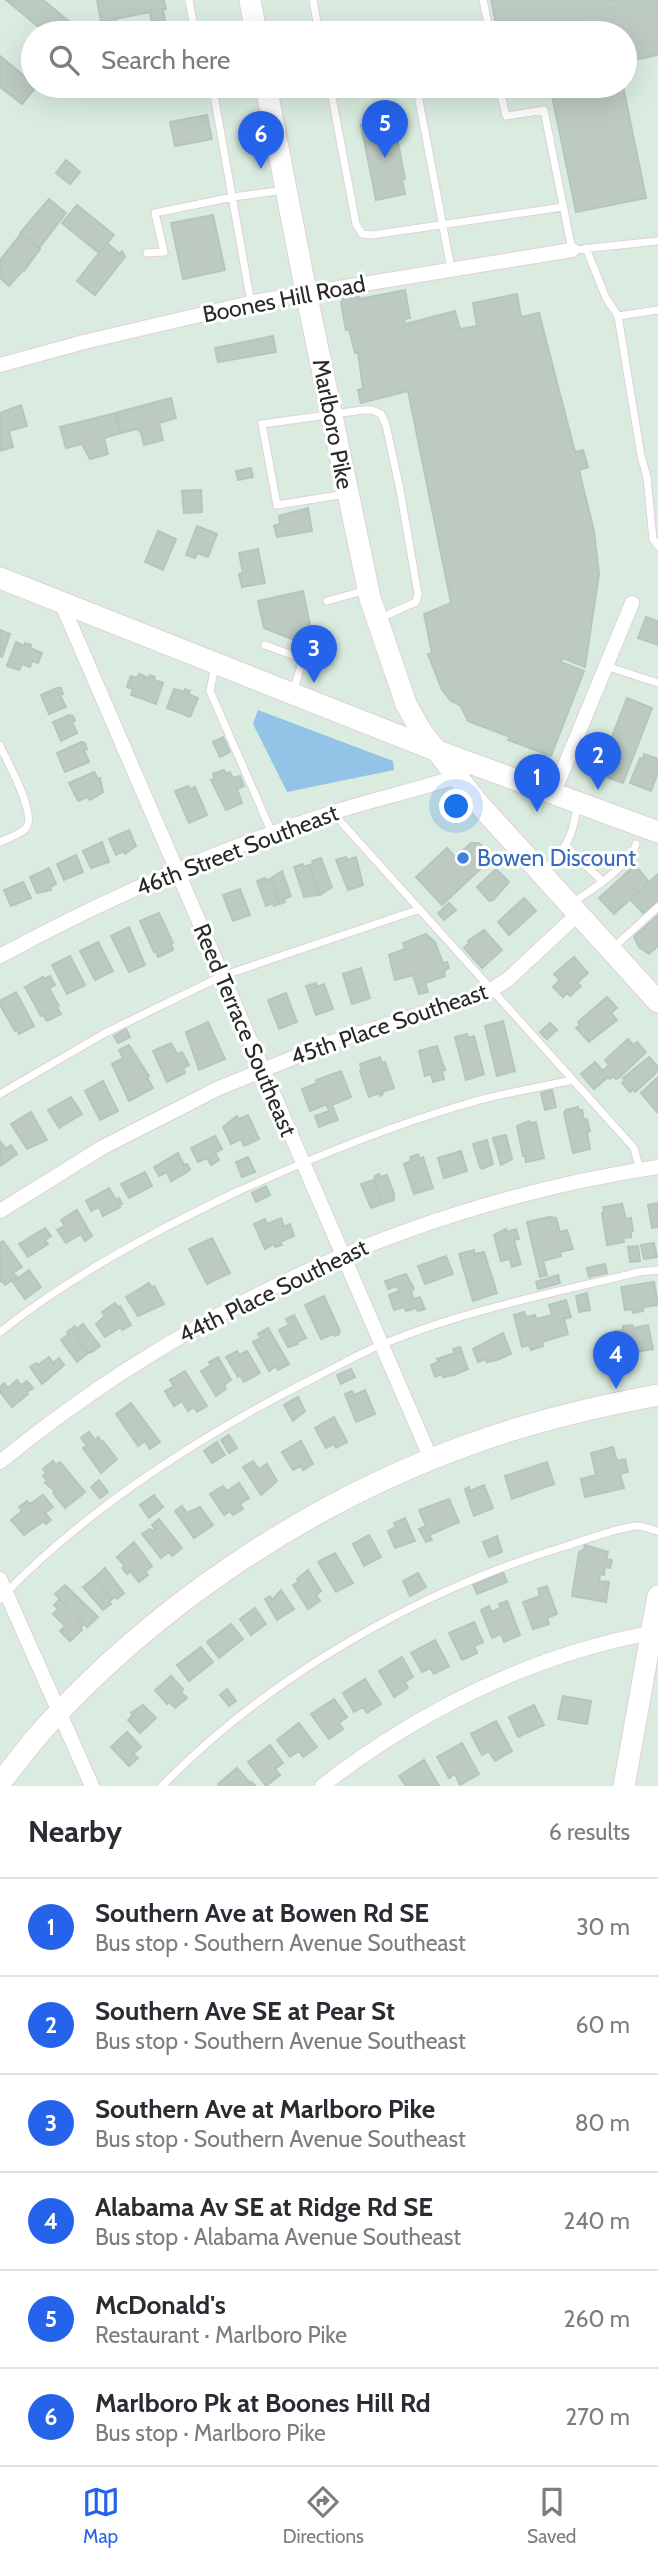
<!DOCTYPE html>
<html lang="en">
<head>
<meta charset="utf-8">
<style>
	:root { --surface:#fff; --page:#f2f2f3; --text:#2b2b33; --muted:#7c7c81; --line:#e1e1e2; --accent:#2563eb }
	body { margin:0; font-family:Cabin,sans-serif; background:var(--page); color:var(--text) }
	.you { position:absolute; left:457px; top:807px; width:24px; height:24px; margin:-18px; border:5px solid #fff; border-radius:50%; background:#1a73e8; box-shadow:0 0 0 10px #1a73e833 }
	.badge { display:grid; place-items:center; width:46px; height:46px; border-radius:50%; background:var(--accent); color:#fff; font-size:23px; font-weight:700 }
	.pin { position:absolute; translate:-50% -58px; filter:drop-shadow(0 2px 4px #0008) }
	.pin::after { content:''; position:absolute; top:37px; width:24px; height:21px; background:inherit; clip-path:polygon(0 0,100% 0,50% 100%) }
	.list { margin:0; padding:0; list-style:none }
	h2 { display:flex; justify-content:space-between; align-items:center; height:91px; margin:0; padding:0 28px; font-size:30px }
	h2 small { font-size:23px; font-weight:400; color:var(--muted) }
	.list li { display:grid; grid-template-columns:46px 1fr auto; gap:21px; align-items:center; box-sizing:border-box; height:98px; padding:0 28px; border-top:2px solid var(--line) }
	.list b { display:block; font-size:26px; white-space:nowrap }
	.list p { margin:0; font-size:23px; white-space:nowrap; color:var(--muted) }
	.list em { font-size:23px; font-style:normal; color:var(--muted) }
	.icon { flex:none; width:38px; height:38px; fill:none; stroke:currentColor; stroke-width:2; stroke-linecap:round; stroke-linejoin:round }
	.map { position:relative; flex:none; width:658px; height:1786px; overflow:hidden }
	.search { position:absolute; background:var(--surface); box-shadow:0 7px 28px #0002; left:21px; right:21px; top:21px; height:77px; display:flex; align-items:center; gap:18px; box-sizing:border-box; padding:0 24px; border-radius:38px; color:var(--muted); font-size:26px }
	.sheet { height:679px; background:var(--surface) }
	nav { display:flex; justify-content:space-around; align-items:center; box-sizing:border-box; height:98px; border-top:2px solid var(--line); background:var(--surface); font-size:19px; color:var(--muted) }
	nav a { display:grid; justify-items:center; gap:4px }
	nav .on { color:var(--accent) }
	.map>svg:first-child { display:block }
</style>
</head>
<body>
<div class="map">
<svg width="658" height="1786" viewBox="0 0 658 1786">
	<rect width="100%" height="100%" fill="#daece0"/>
	<path fill="#93c3e6" d="M258,710L393,761L394,770L287,792L253,724Z"/>
	<path fill="#bdcac2" stroke="#b4c7bc" stroke-width="2" d="M6,0H43L82,32L46,33Z
		M97,0H164L166,9H163L165,21L152,24L150,12L115,19L116,22L104,25L103,21H101Z
		M491,0H658V55L625,62V33H498Z
		M0,56L33,83V86H37L22,104L0,87Z
		M550,86H623L646,198L576,212Z
		M207,115L212,139L175,146L170,122Z
		M385,120V122L390,121L393,138L397,137L405,179L402,180L405,194L376,200L361,125Z
		M66,160L80,172L70,184L56,173Z
		M49,199L66,213L39,248L20,233Z
		M77,205L114,235L99,253L62,223Z
		M213,215L225,270L183,279L171,223Z
		M21,234L40,249L24,271L23,270L9,286L0,278V260Z
		M107,243L120,254L122,251L125,257L95,295L77,281Z
		M405,290L410,318L404,319L405,324L455,311L460,329L477,326L473,303L517,294L521,317L539,313L575,452L583,450L588,467L579,470L594,531L599,574L585,667L563,658L561,662L584,671L551,756L508,740L510,737L468,721L460,705L451,701L442,690L428,654L432,653L424,614L451,603L408,391L361,403L358,390L363,389L358,352L355,353L349,329L346,330L341,303L345,295L358,292L360,299Z
		M273,336L276,352L218,362L215,348Z
		M171,398L176,418L159,423L163,440L144,445L141,433L137,429L121,433L115,413Z
		M21,405L27,426L9,431L13,447L0,451V413Z
		M116,413L121,433L104,438L108,454L90,459L82,444L66,448L60,427Z
		M251,468L253,477L238,480L236,471Z
		M201,490L202,512L184,513L182,491Z
		M308,508L312,531L277,537L274,526L280,524L279,516Z
		M197,526L217,534L208,557L197,553L195,558L186,555Z
		M158,531L176,539L163,570L145,562Z
		M258,549L265,583L242,587L239,574L243,573L239,553Z
		M303,591L312,634L302,643L264,628L258,601Z
		M646,617L658,621V645L638,638Z
		M0,630L10,634L2,657L0,656Z
		M16,642L24,646L25,643L31,645L30,648L42,653L38,663L32,661L30,667L22,664L19,670L7,666Z
		M139,674L149,678L150,675L155,677L154,680L163,683L156,704L131,695L133,689L127,687L128,683L131,676L137,678Z
		M57,688H61L63,694L60,695L66,707L49,714L41,695Z
		M174,689L184,692L185,689L190,691L188,694L198,698L190,717L167,708Z
		M627,698L652,708L623,783L581,767L594,733L611,739Z
		M69,715L73,716L75,721L72,722L77,733L61,741L53,722Z
		M223,737L230,752L220,757L213,742Z
		M81,742L85,743L87,749L84,750L89,762L65,772L57,753Z
		M644,754L658,759V772L651,791L630,783L640,758L643,759Z
		M224,770L226,774L230,772L233,778L240,776L244,786L237,789L242,803L226,810L211,780L214,779L213,774Z
		M94,772L98,779L100,778L103,792L90,800L87,797L78,801L69,783Z
		M188,786L190,789L195,787L207,815L189,823L175,791Z
		M129,830L136,846L125,854L124,851L116,855L109,839Z
		M102,842L109,862L91,868L83,851Z
		M471,843H479L492,858L442,905L416,877L447,848L455,857Z
		M76,855L83,872L64,880L57,864Z
		M346,857L347,860L356,857L363,885L348,890L336,860Z
		M321,858L332,887L320,895L309,865L313,864L312,861Z
		M303,864L304,867L309,865L318,895L304,897L294,867Z
		M635,865L649,882L614,914L599,898Z
		M49,868L56,884L50,887L51,890L37,893L30,877Z
		M496,869L509,882L493,900L489,901L477,887Z
		M282,871L291,896L284,899L285,902L280,904L270,879Z
		M658,874V900L643,913L630,899Z
		M265,878L266,880L270,879L280,904L274,906L273,903L266,906L257,881Z
		M23,882L31,898L11,906L4,890Z
		M240,889L250,915L233,921L223,895Z
		M524,898L536,911L509,935L498,922Z
		M449,903L456,910L444,920L438,913Z
		M159,913L173,943L171,944L173,950L158,957L156,951L154,952L140,921Z
		M658,915V946L649,954L639,947L634,937Z
		M129,927L145,965L129,972L111,936Z
		M484,930L502,950L482,968L464,948L469,943L468,941Z
		M426,934L435,942L443,963L447,962L449,968L444,971L445,976L425,983L428,992L419,994L413,975L395,980L389,955L405,949L403,943Z
		M98,942L113,971L95,980L80,951Z
		M70,956L85,985L67,994L52,965Z
		M574,957L588,973L577,983L581,986L570,996L567,993L563,997L553,987L560,980L554,974Z
		M361,968L370,998L352,1004L343,974Z
		M50,976L55,985L49,988L59,1006L57,1007L61,1014L47,1021L43,1015L41,1016L25,987L43,977L44,979Z
		M316,983L317,987L324,984L333,1009L316,1015L306,986Z
		M16,992L34,1026L19,1034L17,1029L15,1031L0,1005V1001Z
		M286,993L297,1022L279,1029L268,1000Z
		M607,997L617,1008L611,1013L617,1020L589,1042L576,1028L580,1025L578,1022Z
		M503,1021L515,1071L497,1076L485,1026Z
		M208,1022L225,1059L199,1070L186,1032Z
		M550,1023L557,1030L547,1039L540,1032Z
		M126,1029L130,1037L118,1043L114,1036Z
		M467,1034L468,1038L474,1036L484,1074L466,1080L455,1037Z
		M628,1039L633,1045L637,1042L646,1052L620,1077L616,1079L613,1076L610,1079L608,1077L594,1089L581,1074L595,1062L603,1071L609,1065L605,1060Z
		M171,1043L177,1054L182,1052L189,1065L183,1068L185,1073L167,1082L153,1051Z
		M129,1045L149,1076L147,1077L153,1088L129,1101L112,1064L123,1058L119,1050Z
		M437,1046L445,1070L442,1071L444,1079L433,1082L431,1074L425,1076L419,1051Z
		M380,1057L382,1063L385,1062L394,1088L382,1092L383,1094L380,1096L379,1093L369,1097L360,1071L362,1070L360,1064Z
		M649,1057L658,1067L656,1073L635,1092L633,1089L630,1092L622,1083L625,1080L623,1078Z
		M341,1071L351,1097L332,1105L338,1120L319,1127L315,1116L329,1111L327,1106L325,1105L310,1111L302,1089L317,1083L316,1080Z
		M658,1077V1111L657,1112L641,1093Z
		M103,1081L118,1111L100,1120L85,1091Z
		M552,1090L556,1107L545,1110L541,1093Z
		M71,1097L82,1114L59,1128L48,1110Z
		M578,1107L579,1110H582L584,1120L587,1119L590,1131L587,1132L590,1149L573,1153L564,1113L566,1110Z
		M31,1112L47,1140L27,1149L11,1124Z
		M248,1115L259,1139L244,1146L241,1139L231,1144L223,1127L237,1116L239,1119Z
		M529,1121V1123L536,1122L544,1158L526,1162L525,1156H523L517,1126Z
		M506,1135L512,1159L501,1165L493,1138Z
		M215,1136L222,1149L215,1153L219,1160L211,1165L207,1158L198,1162L191,1148Z
		M487,1140L493,1164L482,1169L480,1167L473,1144Z
		M0,1141L6,1149L11,1145L17,1154L0,1166Z
		M461,1151L467,1171L444,1178L438,1158Z
		M178,1153L184,1165L187,1164L190,1169L187,1172L171,1181L167,1172L159,1176L154,1167Z
		M418,1154L420,1159L423,1157L433,1188L414,1194L404,1164L411,1161L410,1157Z
		M248,1157L255,1172L242,1177L236,1162Z
		M145,1172L152,1186L129,1198L121,1184Z
		M379,1174L380,1177L387,1175L394,1194V1200L382,1204L374,1180L375,1176Z
		M374,1180L382,1204L371,1208L361,1184Z
		M266,1186L270,1195L256,1202L252,1193Z
		M109,1188L116,1200L119,1198L122,1204L119,1205L120,1207L103,1216L99,1207L91,1211L86,1201Z
		M658,1203V1227L652,1228L648,1205Z
		M622,1204L626,1219L631,1218L633,1231L631,1232V1237L623,1238L624,1242L607,1245L602,1213L604,1212L603,1207Z
		M77,1210L92,1236L85,1241L81,1234L66,1243L57,1230L65,1226L61,1220Z
		M549,1217L556,1218L560,1232L567,1230L573,1249L560,1252L561,1256L543,1261L547,1275L540,1277L527,1222Z
		M281,1218L284,1227L290,1224L294,1236L280,1242L282,1245L275,1247L274,1244L265,1249L254,1224L265,1219L267,1224Z
		M45,1228L51,1236L45,1240L48,1244L28,1257L19,1244Z
		M506,1229L507,1232L516,1229L519,1239L514,1240L521,1264L512,1267L510,1259L501,1261L494,1235Z
		M212,1238L230,1273L207,1284L189,1249Z
		M3,1241L22,1267L13,1273L17,1277L5,1285L2,1281L0,1282V1243Z
		M654,1243L657,1257L644,1259L641,1245Z
		M638,1246L640,1261L630,1262L628,1247Z
		M474,1250L475,1254L484,1252L497,1293L473,1301L459,1254Z
		M446,1256L453,1274L425,1284L418,1266Z
		M605,1264L607,1273L589,1277L587,1268Z
		M29,1270L41,1287L25,1299L13,1282Z
		M406,1274L414,1289L411,1291L414,1299L420,1297L425,1309L418,1311L416,1308L406,1311L404,1307L394,1310L389,1295L399,1291L397,1286L388,1289L385,1281Z
		M558,1275L560,1283L538,1289L536,1282Z
		M654,1282L658,1305L643,1307V1311L633,1313L632,1309L625,1310L621,1287Z
		M149,1283L152,1288L154,1286L164,1304L138,1316L126,1297Z
		M587,1293L590,1310L579,1312L576,1296Z
		M324,1296L340,1331L339,1334L335,1336L333,1334L321,1339L305,1305Z
		M566,1300L571,1317L564,1319L568,1334L542,1342L543,1346L531,1350L529,1345L522,1347L514,1315L524,1312L526,1317L535,1315L536,1319L552,1315L549,1305Z
		M115,1303L118,1307L120,1306L131,1325L122,1330L121,1327L105,1337L96,1324L105,1316L102,1312Z
		M294,1315L306,1338L297,1342L298,1344L288,1347L279,1330L289,1325L286,1319Z
		M83,1324L100,1346L92,1352L88,1353L71,1329L75,1326L77,1329Z
		M648,1325L653,1349L619,1355L615,1331L623,1330V1326L632,1325L634,1328Z
		M268,1328L289,1364L278,1370L276,1366L269,1371L253,1342L261,1338L258,1334Z
		M71,1329L88,1353L77,1362L61,1340L69,1334L67,1332Z
		M503,1333L511,1354L497,1360L487,1362L486,1359L478,1362L473,1349Z
		M460,1347L468,1369L454,1375L443,1377L442,1374L435,1377L431,1365L438,1362L437,1359L455,1353L453,1349Z
		M237,1351L239,1355L247,1351L260,1373L244,1382L240,1375L238,1377L226,1357Z
		M49,1357L53,1363L59,1358L64,1365L42,1384L30,1367L36,1363L38,1365Z
		M218,1357L231,1380L224,1385L226,1389L216,1396L201,1371L211,1365L209,1362Z
		M351,1369L355,1377L341,1384L337,1375Z
		M185,1371L207,1406L197,1412L194,1407L188,1411L182,1401L174,1406L165,1391L174,1386L170,1380Z
		M17,1380L21,1385L27,1381L33,1388L27,1392L28,1394L12,1407L0,1392V1387L4,1383L8,1388Z
		M365,1390L375,1414L356,1422L345,1394L352,1391L354,1395Z
		M298,1397L305,1411L293,1421L284,1405Z
		M131,1403L160,1442L150,1449L145,1441L138,1446L116,1414Z
		M334,1417L347,1442L336,1448L334,1444L326,1448L315,1428Z
		M89,1432L95,1440L98,1437L102,1442L103,1441L117,1459L101,1473L83,1448L87,1446L81,1438Z
		M229,1435L237,1448L229,1453L221,1440Z
		M301,1441L313,1464L303,1470L301,1466L293,1470L282,1452Z
		M217,1442L225,1455L212,1463L204,1451Z
		M613,1447L617,1461L625,1459L628,1472L620,1474L624,1488L585,1497L581,1479L596,1475L591,1453Z
		M53,1461L56,1465L60,1462L85,1492L65,1508L53,1493L55,1491L45,1483L47,1481L43,1476L46,1473L43,1469Z
		M253,1461L259,1469L267,1464L277,1481L261,1495L243,1467Z
		M547,1462L554,1484L512,1499L505,1476Z
		M99,1480L108,1492L100,1498L91,1487Z
		M239,1483L249,1498L240,1504L243,1509L233,1515L230,1511L224,1515L210,1494L223,1486L227,1491Z
		M484,1485L493,1508L474,1516L465,1489L469,1487L470,1491Z
		M43,1495L53,1507L45,1513L51,1520L46,1524L44,1521L24,1535L11,1520L22,1511L19,1507L27,1501L30,1504Z
		M154,1495L163,1507L149,1518L140,1505Z
		M449,1499L459,1522L429,1535L432,1540L426,1542L419,1529L426,1526L419,1510Z
		M182,1506L187,1513L200,1507L213,1525L194,1538L175,1511Z
		M405,1518L415,1541L395,1548L388,1531L396,1527L394,1523Z
		M159,1519L182,1548L172,1556L169,1552L161,1558L142,1534L150,1529L152,1531L155,1529L152,1525Z
		M369,1535L381,1557L364,1566L353,1544Z
		M497,1536L502,1552L489,1557L483,1542Z
		M134,1542L152,1566L145,1572L148,1575L139,1582L130,1571L127,1574L122,1568L125,1566L117,1557Z
		M585,1545L608,1552L606,1559L612,1560L610,1568L605,1567L604,1575L600,1574L599,1581L609,1582L606,1602L572,1596L579,1552L584,1549Z
		M335,1553L353,1583L336,1592L318,1562Z
		M105,1568L124,1593L117,1599L115,1597L112,1599L94,1578Z
		M308,1570L321,1591L316,1595L320,1601L308,1609L293,1585L298,1582L297,1579Z
		M503,1572L507,1582L477,1594L473,1584Z
		M418,1573L426,1587L410,1596L403,1581Z
		M94,1578L112,1599L109,1602L111,1604L103,1610L83,1587Z
		M65,1585L98,1617L87,1627L55,1594Z
		M547,1586L557,1614L547,1618L549,1624L533,1629L523,1602L540,1596L538,1589Z
		M281,1590L294,1609L277,1620L265,1599L270,1596L272,1600Z
		M60,1599L84,1624L80,1628L82,1630L70,1641L60,1631L65,1626L53,1614L58,1609L54,1605Z
		M507,1601L520,1635L504,1642L501,1634L492,1638L481,1610L489,1606L491,1612L501,1608L499,1604Z
		M255,1608L266,1624L251,1635L240,1619Z
		M474,1622L483,1642L474,1646L477,1653L462,1660L449,1633Z
		M231,1624L243,1639L219,1658L207,1642Z
		M435,1640L449,1666L434,1674L430,1668L422,1672L411,1653Z
		M201,1647L213,1662L189,1681L177,1665Z
		M402,1657L413,1677L405,1682L408,1688L394,1697L379,1671Z
		M171,1676L183,1689L181,1692L187,1698L175,1708L169,1702L167,1704L155,1690Z
		M365,1679L381,1704L367,1713L363,1707L354,1712L343,1693Z
		M227,1689L236,1701L229,1706L220,1695Z
		M563,1696L591,1701L587,1724L558,1719Z
		M334,1699L347,1717L339,1723L343,1729L329,1739L311,1714Z
		M143,1705L156,1718L140,1733L128,1720L133,1715L131,1713Z
		M534,1705L544,1725L518,1737L509,1717Z
		M496,1721L512,1751L495,1761L489,1751L482,1755L471,1734Z
		M299,1723L317,1747L303,1757L299,1751L290,1757L277,1740Z
		M127,1732L141,1747L133,1754L138,1758L129,1766L111,1747Z
		M462,1743L479,1774L460,1785L455,1774L449,1778L437,1757Z
		M270,1745L283,1763L275,1769L280,1775L266,1786L248,1762Z
		M424,1760L439,1786H406L399,1776Z
		M237,1768L250,1783L252,1782L255,1786H220L218,1784Z"/>
	<g fill="none" stroke-linecap="round" stroke-linejoin="round">
		<defs>
			<path id="lane" d="M189,0L195,33
				M313,0L319,33
				M483,0L490,33
				M214,33L251,25
				M281,33L317,24
				M330,86L356,224L362,234L372,235L563,207
				M499,86L506,116L544,110L572,250L658,241
				M419,100L451,269
				M586,248L606,298L618,316L641,456L647,477L653,539L658,546
				M147,253L164,252L155,213L233,197L285,190
				M251,303L214,95L260,86
				M618,316L658,310
				M346,494L277,505L262,424L363,410H372L381,414L386,425L400,490L418,594L416,602L378,619
				M327,601L367,590
				M265,645L303,659L293,692
				M215,666L210,691L272,833
				M606,666L658,683
				M0,746C7,761 39,817 25,829C19,835 8,838 0,842
				M333,813L634,1148L640,1170
				M565,845L602,881
				M541,871C565,854 574,834 577,805
				M573,902C591,891 631,864 636,844
				M614,947L658,907
				M0,1094L105,1033L222,976L420,909
				M0,1332C71,1276 151,1233 232,1194C307,1160 381,1129 459,1106C496,1094 536,1088 573,1080
				M0,1599C85,1509 206,1432 316,1377C338,1366 360,1353 383,1344C465,1310 553,1293 639,1272L658,1270
				M162,1786C269,1676 420,1590 566,1546C582,1541 623,1526 637,1526C644,1526 652,1530 658,1531"/>
			<path id="street" d="M0,365L84,342L259,301L572,250
				M61,602L431,1459
				M554,792L632,603
				M0,956C107,898 218,849 334,812C376,799 420,789 462,775
				M0,1211L103,1147L219,1088L332,1042L485,994L507,980L578,914
				M0,1462C190,1307 415,1204 658,1167
				M0,1579L92,1786
				M322,1786C419,1711 531,1655 651,1633"/>
			<path id="secondary" d="M250,0L256,33
				M266,86L306,292L370,598L406,704L421,731L477,802L658,1002
				M0,578L435,750L658,832
				M0,1783C13,1767 26,1749 40,1733C152,1607 309,1502 468,1445C530,1422 593,1407 658,1395
				M624,1786L658,1596"/>
		</defs>
		<use href="#lane" stroke="#e3cfd8" stroke-width="9"/>
		<use href="#street" stroke="#e3cfd8" stroke-width="16"/>
		<use href="#secondary" stroke="#e3cfd8" stroke-width="23"/>
		<use href="#lane" stroke="#fff" stroke-width="7"/>
		<use href="#street" stroke="#fff" stroke-width="14"/>
		<use href="#secondary" stroke="#fff" stroke-width="21"/>
	</g>
	<circle fill="#3f7fe0" stroke="#fff" stroke-width="2.5" cx="463" cy="858" r="7"/>
	<g text-anchor="middle" dominant-baseline="central" stroke-width="6" stroke-linejoin="round" paint-order="stroke">
		<g font-size="23" fill="#292929" stroke="#fff">
			<text transform="translate(284 299) rotate(-11)">Boones Hill Road</text>
			<text transform="translate(333 424) rotate(79)">Marlboro Pike</text>
			<text transform="translate(237 850) rotate(-21)">46th Street Southeast</text>
			<text transform="translate(389 1024) rotate(-19)">45th Place Southeast</text>
			<text transform="translate(245 1030) rotate(67)">Reed Terrace Southeast</text>
			<text transform="translate(273 1291) rotate(-26)">44th Place Southeast</text>
		</g>
		<g font-size="23" fill="#366cbe" stroke="#fff" text-anchor="start">
			<text x="477" y="858">Bowen Discount</text>
		</g>
	</g>
</svg>
<div class="you"></div>
<div class="pin badge" style="left:537px;top:812px">1</div>
<div class="pin badge" style="left:598px;top:790px">2</div>
<div class="pin badge" style="left:314px;top:683px">3</div>
<div class="pin badge" style="left:616px;top:1389px">4</div>
<div class="pin badge" style="left:385px;top:158px">5</div>
<div class="pin badge" style="left:261px;top:169px">6</div>
<div class="search"><svg class="icon" aria-label="search" viewBox="0 0 24 24"><circle cx="10" cy="10" r="6"/><path d="M15 15l6 6"/></svg>Search here</div>
</div>
<section class="sheet">
<h2>Nearby<small>6 results</small></h2>
<ul class="list">
<li><span class="badge">1</span><div><b>Southern Ave at Bowen Rd SE</b><p>Bus stop · Southern Avenue Southeast</p></div><em>30 m</em></li>
<li><span class="badge">2</span><div><b>Southern Ave SE at Pear St</b><p>Bus stop · Southern Avenue Southeast</p></div><em>60 m</em></li>
<li><span class="badge">3</span><div><b>Southern Ave at Marlboro Pike</b><p>Bus stop · Southern Avenue Southeast</p></div><em>80 m</em></li>
<li><span class="badge">4</span><div><b>Alabama Av SE at Ridge Rd SE</b><p>Bus stop · Alabama Avenue Southeast</p></div><em>240 m</em></li>
<li><span class="badge">5</span><div><b>McDonald's</b><p>Restaurant · Marlboro Pike</p></div><em>260 m</em></li>
<li><span class="badge">6</span><div><b>Marlboro Pk at Boones Hill Rd</b><p>Bus stop · Marlboro Pike</p></div><em>270 m</em></li>
</ul>
</section>
<nav>
<a class="on"><svg class="icon" aria-label="map" viewBox="0 0 24 24"><path d="M3 6l6-2 6 2 6-2v14l-6 2-6-2-6 2zM9 4v14M15 6v14"/></svg>Map</a>
<a><svg class="icon" aria-label="directions" viewBox="0 0 24 24"><path d="M12 3l9 9-9 9-9-9zM9 14v-3h6M13 9l2 2-2 2"/></svg>Directions</a>
<a><svg class="icon" aria-label="saved" viewBox="0 0 24 24"><path d="M7 4h10v16l-5-4-5 4z"/></svg>Saved</a>
</nav>
</body>
</html>
